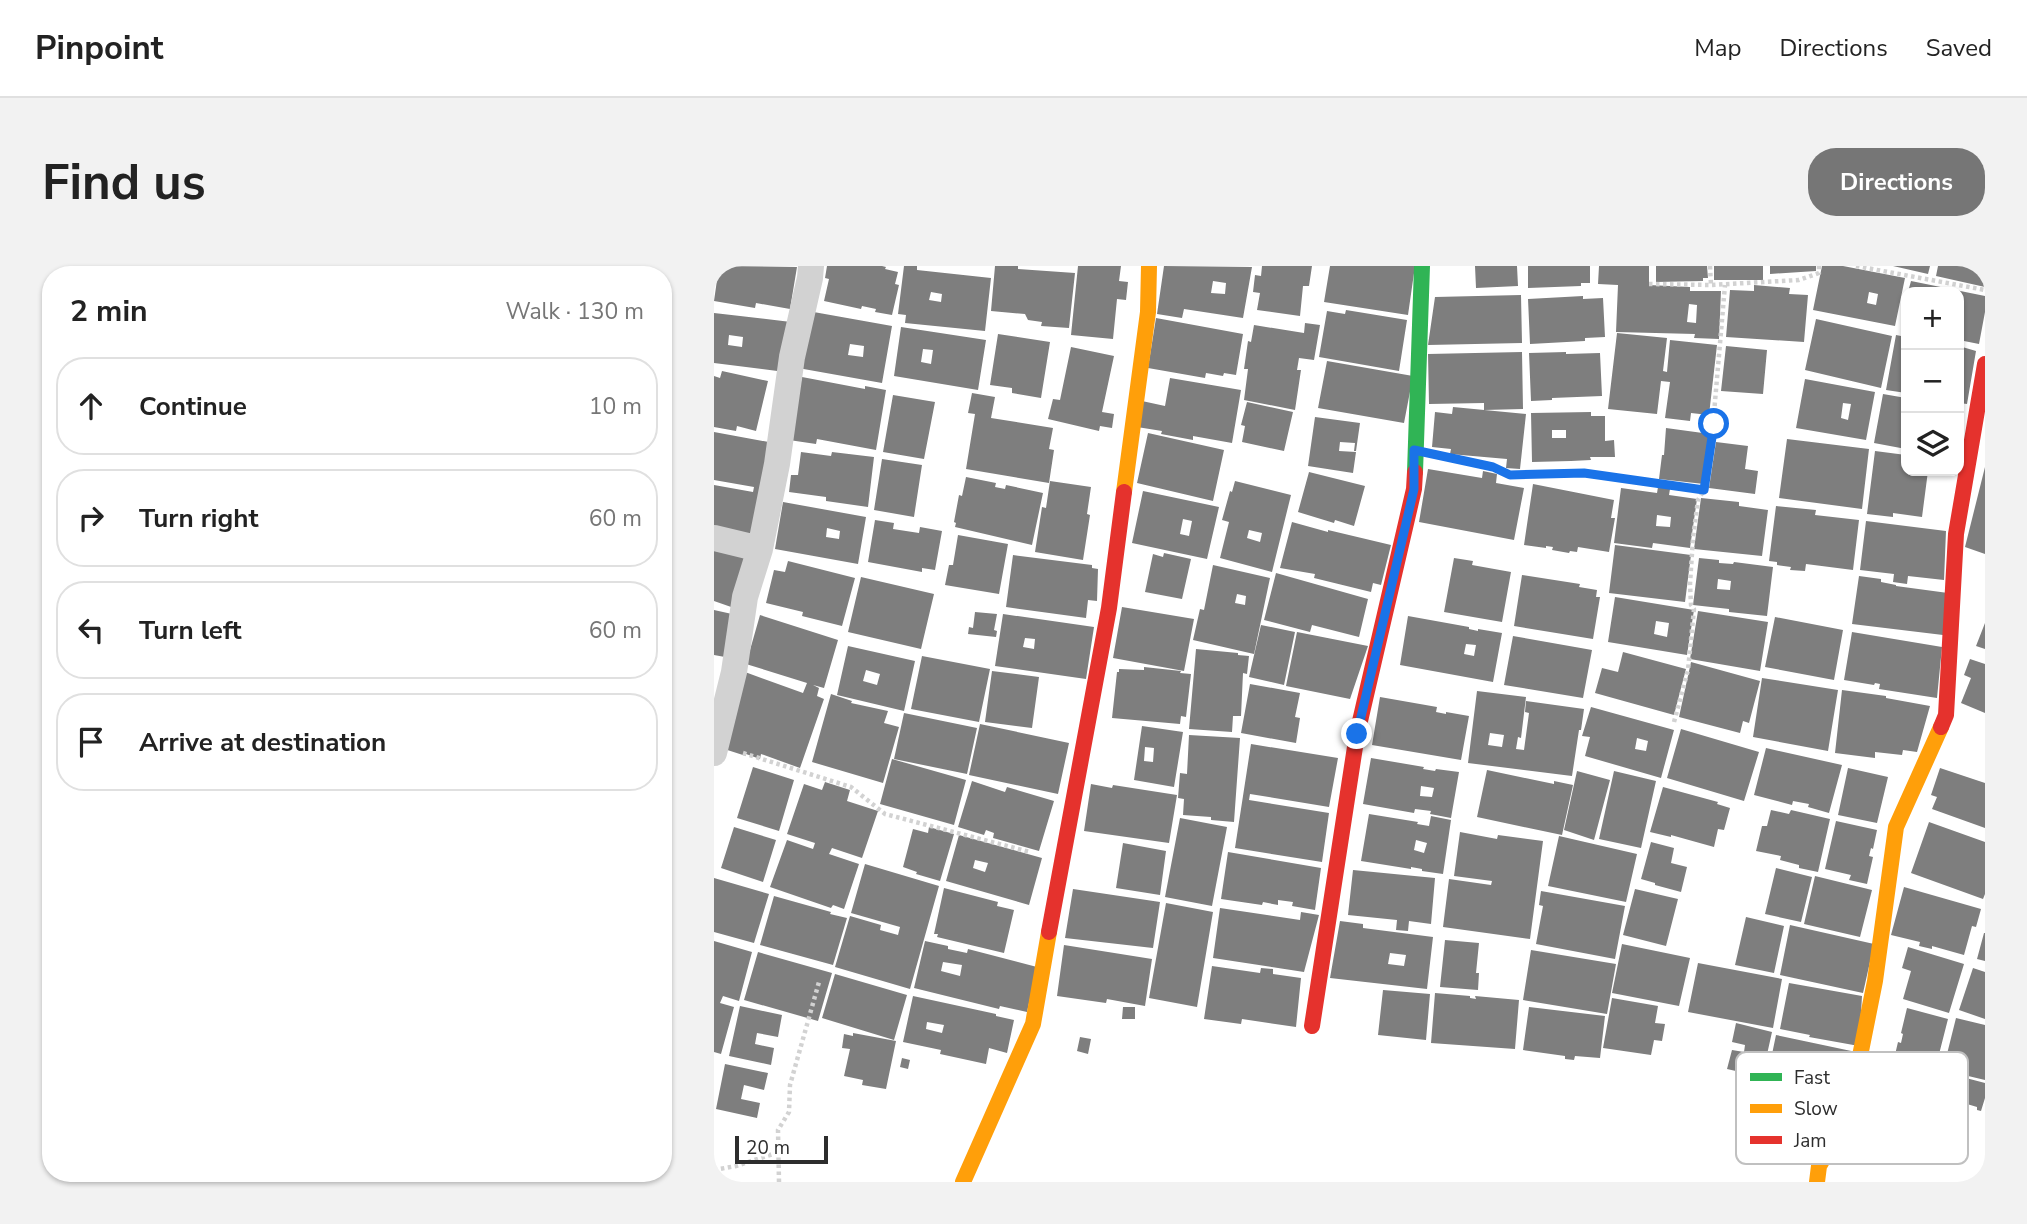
<!DOCTYPE html>
<html lang="en">
<head>
<meta charset="utf-8">
<style>
	:root { --surface:#fff; --page:#f2f2f2; --text:#222; --muted:#767676; --line:#e0e0e0; --accent:#767676 }
	body { margin:0; font-family:"Nunito Sans",sans-serif; background:var(--page); color:var(--text) }
	.controls { position:absolute; right:21px; top:21px; display:grid; overflow:hidden; border-radius:14px; box-shadow:0 2px 5px #0004 }
	.controls button { width:63px; height:63px; display:grid; place-items:center; padding:0; border:0; border-bottom:2px solid var(--line); background:var(--surface); color:var(--text); font:35px sans-serif }
	.scale { position:absolute; left:21px; bottom:18px; width:93px; box-sizing:border-box; padding-left:7px; border:4px solid #2d2d2d; border-top:0; font-size:19px; line-height:24px; white-space:nowrap; color:#2d2d2d; -webkit-text-stroke:5px #fff; paint-order:stroke }
	.stop { position:absolute; width:21px; height:21px; margin:-16px; border:5px solid #1a73e8; border-radius:50%; background:#fff }
	.stop.end { background:#1a73e8; border-color:#fff; box-shadow:0 2px 7px #0008 }
	.list { margin:0; padding:0; list-style:none }
	h2 { display:flex; justify-content:space-between; align-items:center; height:91px; margin:0; padding:0 28px; font-size:30px }
	h2 small { font-size:23px; font-weight:400; color:var(--muted) }
	.list li { display:grid; grid-template-columns:46px 1fr auto; gap:21px; align-items:center; box-sizing:border-box; height:98px; margin:0 14px 14px; padding:0 14px; border:2px solid var(--line); border-radius:28px }
	.list b { display:block; font-size:26px; white-space:nowrap }
	.list em { font-size:23px; font-style:normal; color:var(--muted) }
	.icon { flex:none; width:38px; height:38px; fill:none; stroke:currentColor; stroke-width:2; stroke-linecap:round; stroke-linejoin:round }
	.map { position:relative; flex:none; width:1271px; height:916px; overflow:hidden; border-radius:28px }
	header { display:flex; align-items:center; gap:42px; box-sizing:border-box; height:98px; padding:0 35px; background:var(--surface); border-bottom:2px solid var(--line) }
	header strong { font-size:33px }
	nav { display:flex; gap:38px; margin-inline-start:auto; font-size:24px }
	.intro { display:flex; align-items:center; justify-content:space-between; box-sizing:border-box; height:168px; padding:0 42px }
	h1 { margin:0; font-size:49px }
	.button { padding:18px 32px; border-radius:28px; background:var(--accent); color:#fff; font-size:24px; font-weight:700 }
	main { display:flex; gap:42px; padding:0 42px }
	aside { flex:1; background:var(--surface); border-radius:28px; box-shadow:0 2px 5px #0004 }
	.map>svg:first-child { display:block }
</style>
</head>
<body>
<header>
<strong>Pinpoint</strong>
<nav><a>Map</a><a>Directions</a><a>Saved</a></nav>
</header>
<div class="intro"><h1>Find us</h1><a class="button">Directions</a></div>
<main>
<aside>
<h2>2 min<small>Walk · 130 m</small></h2>
<ul class="list">
<li><svg class="icon" aria-label="ahead" viewBox="0 0 24 24"><path d="M12 20V5M6 11l6-6 6 6"/></svg><div><b>Continue</b></div><em>10 m</em></li>
<li><svg class="icon" aria-label="right" viewBox="0 0 24 24"><path d="M7 20v-9h11M14 6l5 5-5 5"/></svg><div><b>Turn right</b></div><em>60 m</em></li>
<li><svg class="icon" aria-label="left" viewBox="0 0 24 24"><path d="M17 20v-9H6M10 6l-5 5 5 5"/></svg><div><b>Turn left</b></div><em>60 m</em></li>
<li><svg class="icon" aria-label="arrive" viewBox="0 0 24 24"><path d="M6 21V4h12l-3 4 3 4H6"/></svg><div><b>Arrive at destination</b></div></li>
</ul>
</aside>
<div class="map">
<svg width="1271" height="916" viewBox="0 0 1271 916">
	<rect width="100%" height="100%" fill="#fff"/>
	<path fill="#7e7e7e" fill-rule="evenodd" d="M5,0L83,1L76,43L42,37L41,42L0,35Z
		M113,0H168L172,1L171,3L184,6L181,18L185,19L178,49L161,46L162,43L148,40L147,43L110,35L115,13L111,12Z
		M190,0H203V4L277,12L271,65L191,57L192,49L184,48ZM217,26L228,28L227,36L215,34Z
		M281,0H304V3L361,7L355,62L327,60L328,56L314,54L311,48L277,45Z
		M364,0H407L405,15L414,16L412,34L403,33L399,73L357,69Z
		M450,0L538,1L529,52L470,43L468,52L443,48ZM499,15L512,17L511,28L497,27Z
		M548,0H598L595,20H589L586,50L543,44L546,27L539,26L541,9L547,10Z
		M616,0H701L694,49L610,36Z
		M761,0H803L804,20L762,22Z
		M814,0H876V17H867V20L814,22Z
		M885,0H935V19L976,21V25H1007L1005,73L980,72L981,68L902,66L904,19L884,18ZM975,38L983,39L982,57L973,56Z
		M942,0H993L994,12H989V15L942,16Z
		M1000,0H1049V14H1000Z
		M1056,0H1102V5L1056,8Z
		M1108,0H1129L1191,12L1181,60L1099,44ZM1155,26L1164,28L1162,39L1153,37Z
		M1179,0H1216L1214,8Z
		M1224,0H1271V21L1222,10Z
		M1197,15L1271,30V46L1265,78L1245,74V26H1194Z
		M1040,19L1076,22L1075,28L1094,29L1090,76L1012,71L1016,24L1040,25Z
		M807,29L808,77L714,79L721,31Z
		M869,30V33L889,32L891,71L871,72V75L816,78L814,33Z
		M632,44L693,54L685,105L605,91L613,45L631,48Z
		M94,45L178,60L168,117L84,102ZM136,78L150,80L149,91L134,89Z
		M0,47L77,56L71,106L0,97ZM15,69L29,71L28,81L14,79Z
		M442,52L529,68L522,109L510,107L509,110L492,107L491,112L434,102Z
		M1102,53L1178,70L1167,122L1091,104Z
		M591,57L606,59L600,94L585,92L583,104H587L581,144L530,134L534,103H530L534,75L537,76L540,59L590,67Z
		M187,61L272,74L264,124L180,110ZM209,83L219,84L217,98L207,96Z
		M903,67L953,72L949,105L953,106L956,74L1003,79L995,149L977,147L976,155L951,152L956,116L947,115L943,148L894,143Z
		M284,68L336,76L327,132L298,127V122L276,119Z
		M1182,69L1192,71V127L1172,124Z
		M1012,80L1053,84L1049,128L1007,125Z
		M1245,80L1262,85L1253,138L1245,137Z
		M357,81L400,90L388,146L400,148L398,162L386,160L385,165L334,153L339,133L346,134Z
		M808,86L809,143L770,144V137L715,138L714,88Z
		M852,86V88L886,87L888,130L838,132V134L817,135L815,87Z
		M613,95L699,110L690,157L604,142Z
		M8,105L54,115L42,165L23,160L22,165L0,161V110L6,112Z
		M88,111L151,123V120L172,124L162,184L103,173L102,178L75,174Z
		M456,112L527,124L518,177L479,170V174L447,168L448,165L423,161L428,135L451,140Z
		M1091,113L1161,126L1152,174L1082,162ZM1129,137L1137,138L1134,154L1127,152Z
		M258,127L281,131L277,152L339,162L335,183L340,184L335,217L252,203L261,148L254,147Z
		M1169,128L1192,132V183L1160,177Z
		M179,129L221,136L210,193L169,186Z
		M533,136L579,146L570,185L528,176L531,160L527,159Z
		M739,141L812,148L806,203L792,202L793,193L736,188L737,183L718,181L721,146L738,148Z
		M877,146V150H891V175L900,174L901,191H876L877,194L857,195L818,196L817,147ZM838,164H852V172H838Z
		M601,151L646,157L642,185H640L641,177L626,176L625,185L642,186L639,207L594,200Z
		M952,162L996,168L990,218L945,213L948,189H950Z
		M0,166L60,177L38,269L0,266V219L39,226L40,221L0,214Z
		M434,167L510,184L499,235L423,217Z
		M1073,173L1155,183L1148,243L1065,232Z
		M1002,176L1034,180L1031,203L1044,205L1041,228L995,222Z
		M1161,185L1192,189V205H1214L1208,251L1179,247V251L1153,248Z
		M87,186L117,190L118,186L160,191L154,241L112,235V231L75,226L77,209H84Z
		M168,193L208,199L200,251L160,244Z
		M1271,201V288L1251,281Z
		M714,203L768,212L769,205L783,208L782,217L810,222L800,274L705,256Z
		M595,206L651,220L640,260L621,254L620,257L584,246Z
		M252,211L282,217L281,221L291,223L292,219L329,227L318,279L241,261L242,257L240,256L245,229L248,230Z
		M336,215L377,221L373,248L376,249L369,294L321,286L328,241L332,242Z
		M521,215L577,229L558,306L506,292L515,256L508,254L516,225L518,226ZM535,264L548,267L546,276L533,272Z
		M819,218L900,234L897,252H901L895,286L864,281L863,286L856,285L855,287L838,284L839,281L832,280V282L810,279Z
		M944,221L956,223L955,229L983,233L976,282L939,277L938,282L900,277L907,222L943,227ZM943,249L957,251L956,261L942,260Z
		M429,225L505,241L493,293L418,277ZM469,253L478,255L475,270L466,268Z
		M987,232L1025,236V240L1054,244L1048,290L980,283Z
		M69,236L152,251L144,298L61,283ZM113,262L126,265L125,273L112,271Z
		M1062,240L1102,244L1101,249L1145,254L1139,304L1092,298L1091,305L1076,304L1077,301L1063,299V296L1055,295Z
		M161,254L180,257L179,263L205,267L206,261L228,265L221,304L208,302V306L154,296Z
		M1152,255L1232,265L1230,314L1194,310L1193,318L1179,316L1180,308L1146,304Z
		M578,256L614,266V264L677,279L667,319L659,317L657,326L600,312L601,308L566,302Z
		M244,269L294,278L285,328L231,319L235,299H239Z
		M901,279L977,289L971,336L895,327Z
		M0,280L36,291L20,342L0,335Z
		M450,287L477,293L468,333L431,326L439,288L449,291Z
		M299,289L378,299V302L384,303L383,335L374,334L372,352L292,341Z
		M740,292L759,295L758,299L797,306L788,356L730,346Z
		M985,292L1005,294V297L1019,298L1020,296L1059,301L1053,350L1015,346V343L979,339ZM1004,313L1017,315L1016,324L1003,323Z
		M74,295L141,312L128,360L88,350L89,346L52,337L60,304L71,306Z
		M499,299L556,312L540,388L479,374L486,343L490,344ZM523,328L532,330L531,339L521,337Z
		M562,307L654,333L645,371L598,359L596,366L550,354Z
		M808,309L866,318L865,321L883,324L882,331H886L879,373L800,360Z
		M1145,310L1167,313V316L1182,319V320L1234,327L1229,369L1138,358Z
		M147,311L220,328L207,383L134,366Z
		M901,331L980,344L973,389L894,376ZM942,355L955,357L953,371L940,368Z
		M408,341L480,353L470,405L399,392Z
		M0,344L18,348L11,391L0,389Z
		M984,345L1054,356L1046,405L976,393Z
		M261,346L283,348L280,364L283,365L282,371L254,368L255,361L259,362Z
		M289,348L380,361L372,413L281,400ZM311,372L321,373L320,383L309,381Z
		M46,349L124,374L110,422L99,419L105,422L103,430L110,433L86,502L47,488L46,493L32,488V490L4,481L31,406L89,427L93,417L32,398Z
		M694,350L755,361V363L764,365V363L788,367L779,416L686,399ZM752,378L762,379L760,390L750,388Z
		M1061,351L1129,364L1120,414L1051,401Z
		M1271,357V383L1262,380Z
		M547,359L581,366L570,419L535,411Z
		M583,366L654,380L636,433L572,420Z
		M1138,366L1228,381L1223,432L1165,423L1166,418L1161,417L1160,419L1130,414Z
		M799,370L878,384L869,432L790,419Z
		M134,380L201,395L190,445L123,429ZM152,404L166,408L163,419L149,415Z
		M482,383L524,387V389L535,390L533,408L529,407L527,450H519L518,466L475,463Z
		M909,386L972,403L960,449L881,427L888,402L904,406Z
		M208,390L276,403L265,456L197,443Z
		M1256,393L1271,398V447L1247,437L1257,412L1250,409Z
		M977,396L1046,415L1035,457L1029,455L1026,467L965,451Z
		M430,401L467,405L466,407L477,408L472,451L467,450L466,458L398,452L403,406H405V403L430,404Z
		M278,405L325,411L318,462L271,456Z
		M1048,412L1124,424L1114,485L1039,471Z
		M536,418L586,427L581,451L586,452L582,477L527,467Z
		M1128,424L1172,430V432L1216,440L1203,486L1189,484L1188,489L1161,486V492L1121,487Z
		M763,425L812,431L807,472L804,471L802,483L810,484L815,447L811,446L812,435L870,443L867,464H865L858,510L754,497ZM776,467L790,469L788,481L774,479Z
		M117,428L138,435L137,437L174,445L170,457L185,461L169,517L98,496Z
		M666,431L723,441L722,446L732,448V446L755,450L747,494L658,479Z
		M877,441L960,464L947,512L871,490L876,471L868,470ZM923,472L934,475L932,485L921,483Z
		M190,447L263,462L253,508L180,493Z
		M266,458L355,477L344,528L255,509Z
		M428,460L469,466L460,521L420,514ZM431,481L440,482L439,496L430,495Z
		M967,463L1045,486L1030,535L953,512Z
		M475,469L526,472L520,556L497,554V551L469,549L470,533L464,532L466,507L473,508Z
		M537,478L624,492L615,541L536,528L535,534L615,547L608,596L521,582Z
		M1052,482L1128,499L1115,547L1094,541L1095,538L1079,535L1078,539L1040,529Z
		M657,492L710,501L709,503L721,505L722,503L745,506L737,552L716,548L717,545L701,543L700,547L649,538ZM707,520L720,522L718,531L706,530Z
		M178,493L252,514L240,559L166,538Z
		M39,501L80,514L65,565L23,552Z
		M1134,502L1174,511L1163,557L1124,549Z
		M1226,502L1271,517V562L1218,543L1223,531L1217,529Z
		M773,504L840,518V515L859,519L848,569L763,551Z
		M863,505L896,514L880,574L850,564Z
		M900,505L942,515L927,582L885,573Z
		M258,515L291,526L293,521L340,535L325,585L279,572L280,567L272,564L270,569L244,561Z
		M111,516L136,524L133,535L164,545L148,592L118,582L115,588L145,598L130,643L119,639L117,642L56,621L73,574L99,583L101,577L73,568L90,518L108,524Z
		M377,518L398,522L399,519L463,529L455,577L370,565Z
		M949,521L1004,536L1003,538L1016,542L1010,564L1004,563L1000,581L957,569V571L936,566Z
		M1057,544L1075,548L1077,544L1116,553L1104,606L1085,602V599L1066,594L1067,590L1042,585L1048,560H1053Z
		M655,548L704,556L703,558L715,560L717,550L737,554L729,608L708,605V603L697,601V603L647,595ZM702,574L713,577L710,587L700,584Z
		M466,552L513,561L498,640L451,631Z
		M1122,555L1163,564L1159,583L1157,582L1155,590L1159,591L1153,618L1135,614L1137,609L1111,603Z
		M1215,556L1271,576V628L1269,633L1197,607Z
		M20,561L62,574L49,616L7,602Z
		M215,561L240,568L226,615L202,608L203,606L189,601L199,563L214,567Z
		M746,566L783,573L784,569L829,575L816,673L729,661L735,613L777,619L778,615L740,610Z
		M245,569L328,592L315,639L232,615ZM261,594L274,597L271,606L259,602Z
		M845,570L923,588L912,636L834,620Z
		M937,576L960,582L957,597L973,601L967,626L941,619V617L927,613Z
		M409,577L452,585L446,629L402,622Z
		M514,586L607,602L601,644L578,640L579,636L564,634V639L549,636L548,639L507,633Z
		M151,598L225,620L196,723L121,701L136,650L167,659L166,664L184,669L186,661L137,647Z
		M1062,602L1098,611L1087,656L1051,648Z
		M639,604L721,612L717,658L695,655L694,665L682,664L683,654L634,649Z
		M1101,610L1158,624L1146,671L1090,658Z
		M0,612L55,628L40,677L0,666Z
		M1190,621L1267,643L1262,661L1258,660L1250,689L1218,680V683L1205,680L1206,676L1177,669Z
		M230,622L284,636L283,640L300,644L290,687L223,671L224,668H220Z
		M359,623L446,636L439,682L351,672Z
		M921,623L964,633L952,680L909,669Z
		M827,625L911,640L901,693L822,678L829,640L825,639Z
		M60,630L117,646L116,648L133,652L119,699L46,679Z
		M452,637L499,646L483,741L435,732Z
		M506,642L586,654L587,646L605,649L590,706L499,692Z
		M1032,651L1070,660L1060,707L1021,699Z
		M626,655L649,658V662L719,671L713,723L616,712ZM676,687L692,689L690,700L674,698Z
		M1076,659L1160,678L1149,727L1066,709Z
		M1270,667H1271V695L1263,693Z
		M731,674L765,677L762,707H765L764,724L726,721Z
		M0,675L38,686L25,735L9,730L6,737L20,741L7,788L0,786Z
		M211,675L234,680V683L253,687L254,683L323,701L313,746L286,740L285,743L200,722ZM229,696L248,699L246,710L227,705Z
		M908,678L976,692L965,740L898,727Z
		M350,679L438,693L431,740L393,733L392,737L343,730Z
		M1194,681L1250,698L1235,747L1189,733L1197,705L1188,702Z
		M817,684L902,698L893,748L809,734Z
		M44,686L118,707L104,755L30,734Z
		M984,697L1068,713L1059,762L974,746Z
		M498,700L546,707L547,702L559,703V708L587,712L582,761L528,753L527,758L490,753Z
		M1259,702L1271,706V753L1245,744Z
		M121,708L193,729L180,774L108,752Z
		M1075,717L1148,730L1145,780L1095,771L1096,769L1066,763Z
		M669,724L716,728L712,774L664,769Z
		M721,727L756,730V732L762,733L761,730L805,734L801,783L717,777Z
		M199,730L282,748V750L300,754L293,787L275,782L272,798L226,788L227,784L189,776ZM213,756L230,759L228,767L212,763Z
		M898,732L944,740L941,757L951,758L948,775L940,774L937,789L889,782Z
		M26,740L68,749L64,771L43,767L41,778L60,782L57,799L15,790Z
		M409,741H421V753H408Z
		M815,741L891,750L886,792L861,790L860,794L851,793V790L809,784Z
		M1193,742L1234,753L1221,804L1180,793L1184,776L1187,777L1189,768L1187,767Z
		M1242,752L1271,759V814L1229,804Z
		M1022,757L1058,766L1048,811L1013,803L1018,784L1030,786L1031,779L1018,776Z
		M139,767L182,775L172,823L148,819L149,814L130,810L136,783L128,782L130,768L139,770Z
		M1062,769L1142,786L1132,833L1052,817Z
		M366,771L377,773L374,788L363,785Z
		M188,792L196,794L194,803L186,801Z
		M11,798L54,807L50,824L30,819L27,833L46,837L43,852L2,843Z
		M1229,806L1271,817V832L1267,845L1263,844V841L1253,838L1249,854L1239,852L1243,836L1222,830Z"/>
	<g fill="none" stroke-linecap="round" stroke-linejoin="round">
		<path stroke="#d2d2d2" stroke-width="4.5" stroke-dasharray="3.5 3.5" stroke-linecap="butt" d="M996,0L997,19
			M1142,0L1271,24
			M935,18L997,19L1085,14L1105,7V0
			M735,192L779,201L796,209L871,207L990,224
			M960,456L974,404L980,343L977,339L976,318L979,272L984,234L990,224L996,194L1011,19
			M29,487L137,521L171,548L316,586
			M0,904L22,900L65,886
			M65,916L64,864L75,846L76,819L105,716"/>
		<path stroke="#d2d2d2" stroke-width="26" d="M0,272L46,283
			M0,487L20,406L31,331L46,283L63,198L78,91L96,12L97,0"/>
		<path stroke="#30b455" stroke-width="16" d="M701,206L708,0"/>
		<path stroke="#ff9f0a" stroke-width="16" d="M410,226L434,46L435,0
			M249,916L319,758L335,666
			M1103,916L1105,900L1134,850L1161,715L1182,561L1227,461"/>
		<path stroke="#e5322d" stroke-width="16" d="M1227,461L1232,449L1242,268L1271,98
			M335,666L395,342L410,226
			M598,760L643,468L700,223L701,206"/>
	</g>
	<g fill="none" stroke-linecap="round" stroke-linejoin="round">
		<path stroke="#1a73e8" stroke-width="9" d="M643,468L700,223V184L779,201L796,209L870,207L990,224L1000,158"/>
	</g>
	<rect x="1022" y="786" width="232" height="112" rx="10" fill="#fff" stroke="#c0c0c0" stroke-width="2"/>
	<rect x="1036" y="807" width="32" height="8" fill="#30b455"/>
	<rect x="1036" y="838" width="32" height="9" fill="#ff9f0a"/>
	<rect x="1036" y="870" width="32" height="8" fill="#e5322d"/>
	<g font-size="19" fill="#2d2d2d">
		<text x="1080" y="818">Fast</text>
		<text x="1080" y="849">Slow</text>
		<text x="1080" y="881">Jam</text>
	</g>
</svg>
<div class="controls">
<button>+</button>
<button>−</button>
<button><svg class="icon" aria-label="layers" viewBox="0 0 24 24"><path d="M12 4l9 5-9 5-9-5zM3 14l9 5 9-5"/></svg></button>
</div>
<div class="scale">20 m</div>
<div class="stop" style="left:1000px;top:158px"></div>
<div class="stop end" style="left:643px;top:468px"></div>
</div>
</main>
</body>
</html>
